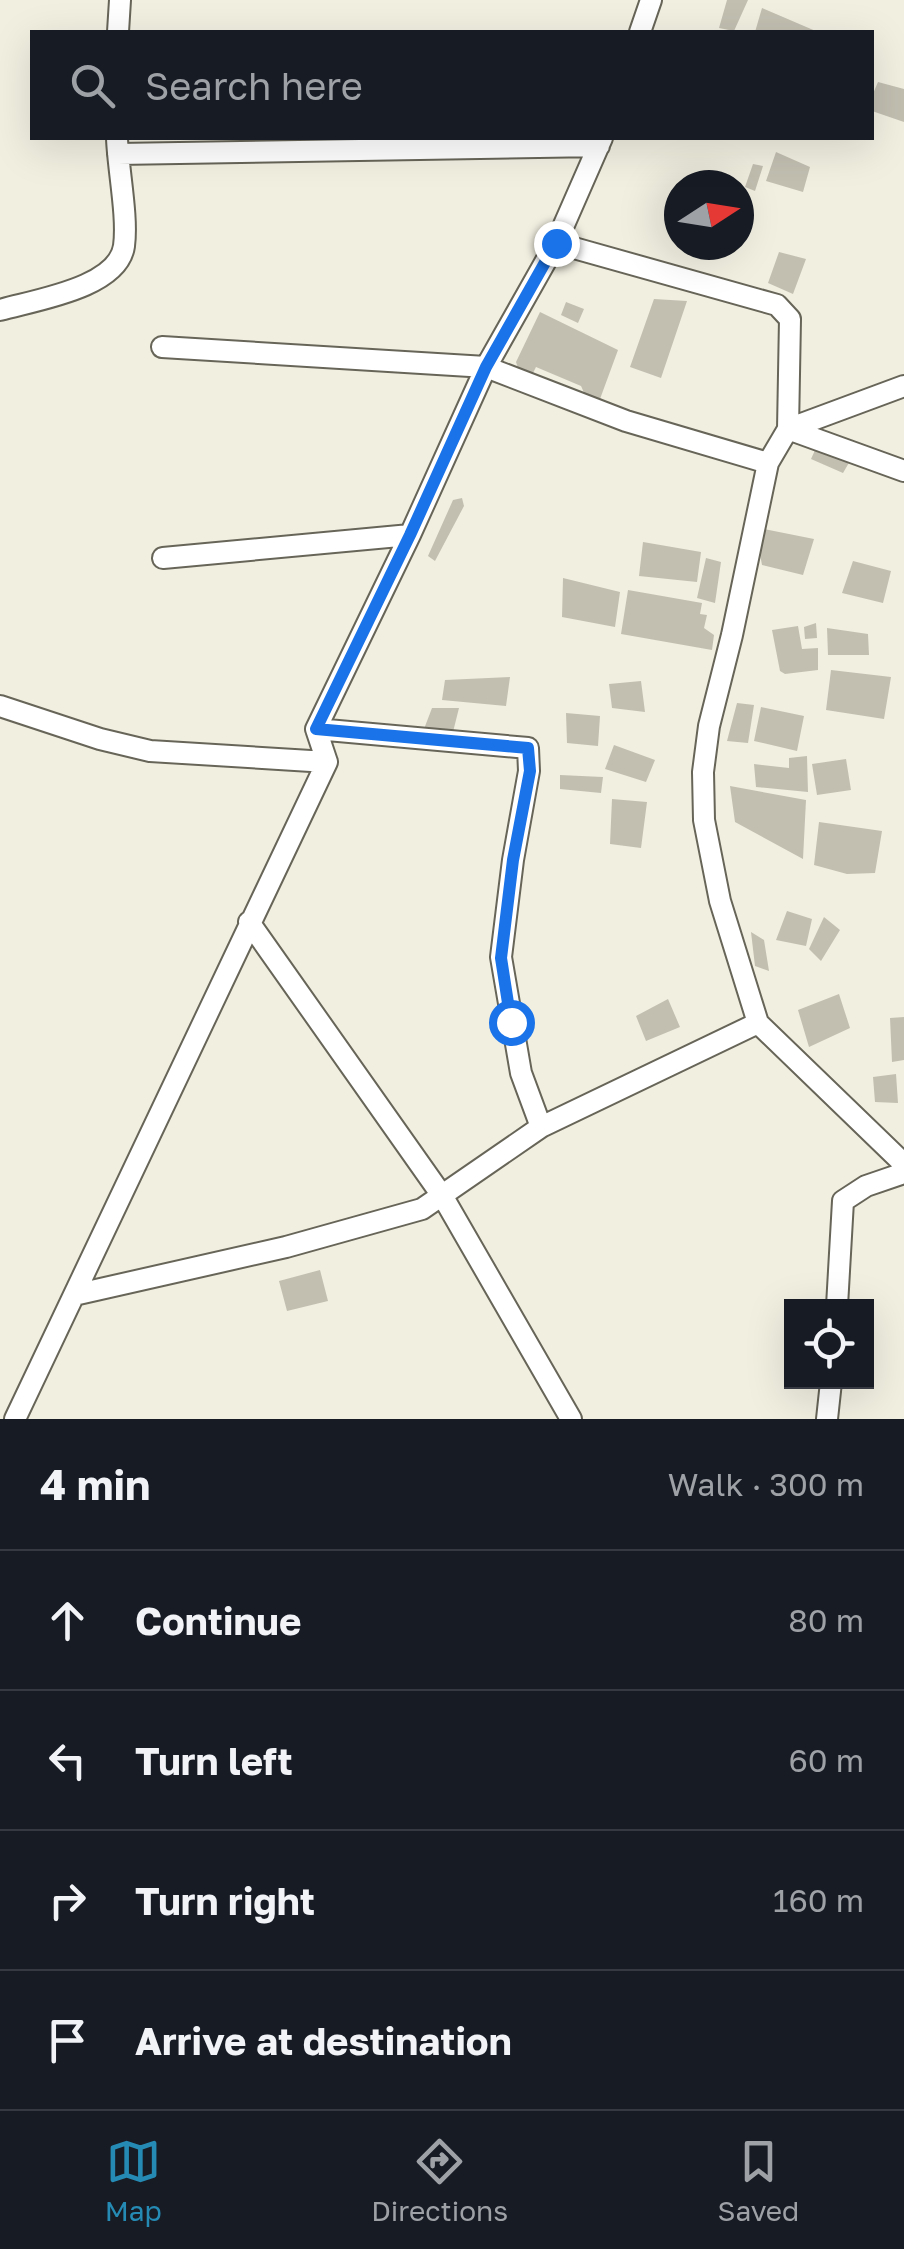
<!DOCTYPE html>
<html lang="en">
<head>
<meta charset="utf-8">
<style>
	:root { --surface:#171b24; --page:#242831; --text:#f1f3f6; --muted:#9ea1a6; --line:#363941; --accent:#268bb4 }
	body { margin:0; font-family:"Golos Text",sans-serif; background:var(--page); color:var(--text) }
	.controls { position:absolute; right:30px; bottom:30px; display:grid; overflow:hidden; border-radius:0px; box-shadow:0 10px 40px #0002 }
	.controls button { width:90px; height:90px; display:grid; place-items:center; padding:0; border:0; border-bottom:2px solid var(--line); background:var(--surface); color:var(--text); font:50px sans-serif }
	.compass { position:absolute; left:664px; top:170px; width:90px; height:90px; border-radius:50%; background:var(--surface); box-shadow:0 10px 40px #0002; rotate:78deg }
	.stop { position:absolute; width:30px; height:30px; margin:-22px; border:8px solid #1a73e8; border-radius:50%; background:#fff }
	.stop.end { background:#1a73e8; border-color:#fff; box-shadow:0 2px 10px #0008 }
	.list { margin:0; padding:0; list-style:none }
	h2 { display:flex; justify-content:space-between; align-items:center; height:130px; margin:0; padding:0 40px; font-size:42px }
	h2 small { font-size:32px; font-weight:400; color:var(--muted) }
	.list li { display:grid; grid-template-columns:65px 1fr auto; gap:30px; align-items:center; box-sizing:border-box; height:140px; padding:0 40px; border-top:2px solid var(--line) }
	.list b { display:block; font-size:38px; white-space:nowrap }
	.list em { font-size:32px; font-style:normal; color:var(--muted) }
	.icon { flex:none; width:55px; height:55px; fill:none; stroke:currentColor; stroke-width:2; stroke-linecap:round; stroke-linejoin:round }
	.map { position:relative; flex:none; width:904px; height:1419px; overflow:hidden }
	.search { position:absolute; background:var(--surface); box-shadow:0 10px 40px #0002; left:30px; right:30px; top:30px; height:110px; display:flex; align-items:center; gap:25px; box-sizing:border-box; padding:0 35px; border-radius:0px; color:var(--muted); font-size:38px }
	.sheet { height:690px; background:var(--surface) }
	nav { display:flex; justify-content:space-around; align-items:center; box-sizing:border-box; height:140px; border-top:2px solid var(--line); background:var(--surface); font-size:28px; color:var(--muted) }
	nav a { display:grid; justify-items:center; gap:5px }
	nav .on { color:var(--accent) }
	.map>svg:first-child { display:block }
</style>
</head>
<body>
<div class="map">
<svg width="904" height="1419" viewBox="0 0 904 1419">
	<rect width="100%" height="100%" fill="#f1efe0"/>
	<path fill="#c2bfb1" d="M727,0H748L734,31L719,28Z
		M762,8L818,32H755Z
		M878,82L904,89V122L872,111V96Z
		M776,152L810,167L803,192L766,181Z
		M753,164L763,166L755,191L745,187Z
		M779,252L806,259L793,294L768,283Z
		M654,299L687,301L661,378L630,367Z
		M566,302L584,309L578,323L561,315Z
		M540,312L618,350L600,399L586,397L581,386L536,367L532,375L519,371L516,362Z
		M816,448L850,461L843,473L811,459Z
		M462,498L464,506L435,561L428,556L453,500Z
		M764,529L814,539L803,575L762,565L759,549Z
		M643,542L701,552L697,582L639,576Z
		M706,558L721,562L715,603L697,598Z
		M853,561L891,571L883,603L842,593Z
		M563,578L620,592L615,627L562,617Z
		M628,590L702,603L700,614L707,615L704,628L714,635L712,650L621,634Z
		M816,623L817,638L805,639L804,627Z
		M798,626L802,649L818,648V670L785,674L780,671L772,630Z
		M827,628L868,634L869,655H828Z
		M831,670L891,677L884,719L826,710Z
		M510,677L506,706L442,700L445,680Z
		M641,681L645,712L612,708L609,684Z
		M737,703L754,705L748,743L727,741Z
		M761,707L804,716L797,751L754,741Z
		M432,708H459L453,732L424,729Z
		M566,713L600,716L598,746L567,743Z
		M614,745L655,760L646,782L605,769Z
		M807,756L808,792L756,787L754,764L789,768V758Z
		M846,759L851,790L817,795L812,764Z
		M560,775L603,777L601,793L560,789Z
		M730,786L806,800L803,859L735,822Z
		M612,799L647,802L641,848L610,844Z
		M819,822L882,831L875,873L847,874L814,865Z
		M787,911L812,919L806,946L776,940Z
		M824,917L840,930L821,961L809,949Z
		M751,932L764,940L769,971L755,966Z
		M839,994L850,1028L809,1047L798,1010Z
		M668,999L680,1027L646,1041L636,1016Z
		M904,1017V1060L892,1062L890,1018Z
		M896,1074L898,1103L875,1102L873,1077Z
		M320,1270L328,1301L287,1311L279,1281Z"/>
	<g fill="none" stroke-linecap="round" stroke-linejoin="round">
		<defs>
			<path id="street" d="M118,32L120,0
				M640,32L651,0
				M118,154L599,146
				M556,243L777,305L790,319L788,429L768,463L732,635L709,726L703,772L704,820L720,901L758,1023L904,1164
				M0,310C35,300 118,288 124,246C128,216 118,169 117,138
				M162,347L486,367L626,421L768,463
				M788,429L904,386
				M788,429L904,471
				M163,558L410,535
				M0,706L100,739L150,751L327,762
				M316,729L528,748L529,771L513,860L501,957L521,1073L541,1127
				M249,922L443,1197L571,1419
				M74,1295L286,1247L422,1209L541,1127L758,1023
				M837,1306L843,1201L866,1186L904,1173
				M15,1419L327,762L316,729L410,535L486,367L556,243L602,138
				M827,1419L831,1382"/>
		</defs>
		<use href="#street" stroke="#676558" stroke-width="24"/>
		<use href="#street" stroke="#fff" stroke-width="20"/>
	</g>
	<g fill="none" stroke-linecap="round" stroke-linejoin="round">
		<path stroke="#1a73e8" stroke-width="12" d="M511,1022L501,958L513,860L530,771L528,748L316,729L410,535L486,367L556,243"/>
	</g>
</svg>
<div class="controls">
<button><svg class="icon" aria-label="locate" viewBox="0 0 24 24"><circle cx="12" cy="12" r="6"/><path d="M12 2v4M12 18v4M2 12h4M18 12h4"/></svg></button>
</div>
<svg class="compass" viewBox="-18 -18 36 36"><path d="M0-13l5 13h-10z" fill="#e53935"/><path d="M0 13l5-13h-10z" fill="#9ea1a6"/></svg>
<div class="stop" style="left:511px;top:1022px"></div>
<div class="stop end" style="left:556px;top:243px"></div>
<div class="search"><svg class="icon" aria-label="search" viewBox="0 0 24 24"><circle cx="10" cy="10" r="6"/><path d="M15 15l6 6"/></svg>Search here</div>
</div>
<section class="sheet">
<h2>4 min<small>Walk · 300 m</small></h2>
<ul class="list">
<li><svg class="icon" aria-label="ahead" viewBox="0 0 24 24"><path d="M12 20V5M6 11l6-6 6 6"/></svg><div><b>Continue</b></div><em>80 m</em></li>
<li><svg class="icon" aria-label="left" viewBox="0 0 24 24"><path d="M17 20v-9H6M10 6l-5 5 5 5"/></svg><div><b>Turn left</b></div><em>60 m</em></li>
<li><svg class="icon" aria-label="right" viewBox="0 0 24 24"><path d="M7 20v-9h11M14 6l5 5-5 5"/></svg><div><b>Turn right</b></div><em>160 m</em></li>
<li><svg class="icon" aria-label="arrive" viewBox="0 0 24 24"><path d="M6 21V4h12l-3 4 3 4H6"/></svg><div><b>Arrive at destination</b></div></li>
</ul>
</section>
<nav>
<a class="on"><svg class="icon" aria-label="map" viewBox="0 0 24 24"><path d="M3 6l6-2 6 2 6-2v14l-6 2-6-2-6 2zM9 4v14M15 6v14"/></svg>Map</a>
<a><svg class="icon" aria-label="directions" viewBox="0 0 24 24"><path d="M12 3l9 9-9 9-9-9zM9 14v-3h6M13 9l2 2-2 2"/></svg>Directions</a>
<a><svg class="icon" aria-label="saved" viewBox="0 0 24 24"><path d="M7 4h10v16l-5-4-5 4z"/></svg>Saved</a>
</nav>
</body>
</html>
